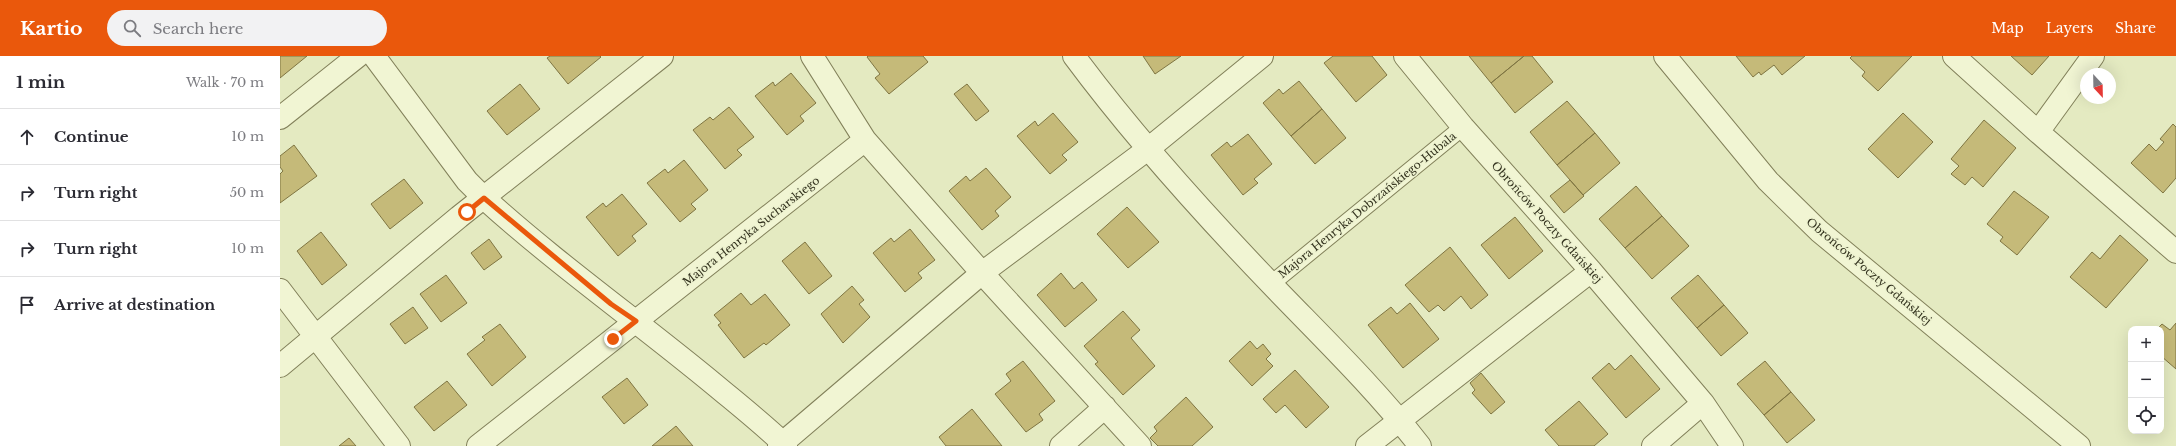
<!DOCTYPE html>
<html lang="en">
<head>
<meta charset="utf-8">
<style>
	:root { --surface:#fff; --page:#f2f2f3; --text:#2b2b33; --muted:#7c7c81; --line:#e1e1e2; --accent:#ea580c }
	body { margin:0; font-family:"Libre Baskerville",serif; background:var(--page); color:var(--text) }
	.controls { position:absolute; right:12px; bottom:12px; display:grid; overflow:hidden; border-radius:8px; box-shadow:0 4px 16px #0002 }
	.controls button { width:36px; height:36px; display:grid; place-items:center; padding:0; border:0; border-bottom:1px solid var(--line); background:var(--surface); color:var(--text); font:20px sans-serif }
	.compass { position:absolute; left:1800px; top:12px; width:36px; height:36px; border-radius:50%; background:var(--surface); box-shadow:0 4px 16px #0002; rotate:158deg }
	.stop { position:absolute; width:12px; height:12px; margin:-9px; border:3px solid #ea580c; border-radius:50%; background:#fff }
	.stop.end { background:#ea580c; border-color:#fff; box-shadow:0 1px 4px #0008 }
	.list { margin:0; padding:0; list-style:none }
	h2 { display:flex; justify-content:space-between; align-items:center; height:52px; margin:0; padding:0 16px; font-size:17px }
	h2 small { font-size:13px; font-weight:400; color:var(--muted) }
	.list li { display:grid; grid-template-columns:26px 1fr auto; gap:12px; align-items:center; box-sizing:border-box; height:56px; padding:0 16px; border-top:1px solid var(--line) }
	.list b { display:block; font-size:15px; white-space:nowrap }
	.list em { font-size:13px; font-style:normal; color:var(--muted) }
	.icon { flex:none; width:22px; height:22px; fill:none; stroke:currentColor; stroke-width:2; stroke-linecap:round; stroke-linejoin:round }
	.map { position:relative; flex:none; width:1896px; height:390px; overflow:hidden }
	header { display:flex; align-items:center; gap:24px; box-sizing:border-box; height:56px; padding:0 20px; background:var(--accent); color:#fff }
	header strong { font-size:19px }
	nav { display:flex; gap:22px; margin-inline-start:auto; font-size:14px }
	.search { width:280px; height:36px; background:var(--page); display:flex; align-items:center; gap:10px; box-sizing:border-box; padding:0 14px; border-radius:22px; color:var(--muted); font-size:15px }
	main { display:flex }
	aside { flex:1; background:var(--surface) }
	.map>svg:first-child { display:block }
</style>
</head>
<body>
<header>
<strong>Kartio</strong>
<div class="search"><svg class="icon" aria-label="search" viewBox="0 0 24 24"><circle cx="10" cy="10" r="6"/><path d="M15 15l6 6"/></svg>Search here</div>
<nav><a>Map</a><a>Layers</a><a>Share</a></nav>
</header>
<main>
<aside>
<h2>1 min<small>Walk · 70 m</small></h2>
<ul class="list">
<li><svg class="icon" aria-label="ahead" viewBox="0 0 24 24"><path d="M12 20V5M6 11l6-6 6 6"/></svg><div><b>Continue</b></div><em>10 m</em></li>
<li><svg class="icon" aria-label="right" viewBox="0 0 24 24"><path d="M7 20v-9h11M14 6l5 5-5 5"/></svg><div><b>Turn right</b></div><em>50 m</em></li>
<li><svg class="icon" aria-label="right" viewBox="0 0 24 24"><path d="M7 20v-9h11M14 6l5 5-5 5"/></svg><div><b>Turn right</b></div><em>10 m</em></li>
<li><svg class="icon" aria-label="arrive" viewBox="0 0 24 24"><path d="M6 21V4h12l-3 4 3 4H6"/></svg><div><b>Arrive at destination</b></div></li>
</ul>
</aside>
<div class="map">
<svg width="1896" height="390" viewBox="0 0 1896 390">
	<rect width="100%" height="100%" fill="#e4eac1"/>
	<path fill="#c5ba79" stroke="#7f7542" d="M0,0H27L0,22Z
		M270,0H320L321,1L288,28L267,2Z
		M588,0H643L648,6L609,38L595,22L600,18L587,1Z
		M863,0H901L875,18Z
		M1053,0H1092L1107,19L1076,46L1044,7Z
		M1189,0H1244L1211,27Z
		M1244,0H1252L1273,26L1235,57L1211,27Z
		M1456,0H1525L1502,19L1494,9L1481,19L1479,16L1473,21Z
		M1572,0H1632L1598,35L1582,20L1585,16L1570,2Z
		M1731,0H1769L1752,19Z
		M511,17L536,47L520,60L524,65L507,79L475,40L493,26L495,30Z
		M1019,25L1042,53L1011,80L983,47L999,33L1003,38Z
		M240,28L260,53L227,79L207,55Z
		M687,28L709,55L696,65L674,38Z
		M1287,45L1315,77L1277,109L1250,76Z
		M449,51L474,81L457,94L462,99L445,113L413,74L430,61L433,64Z
		M1042,53L1066,82L1035,108L1011,80Z
		M773,57L798,86L782,99L787,104L770,118L737,80L755,65L758,70Z
		M1623,57L1653,86L1618,122L1588,93Z
		M1704,64L1736,92L1703,131L1692,121L1685,129L1671,118L1679,110L1671,103Z
		M1893,68L1896,71V122L1883,137L1851,107L1869,88L1876,95L1884,86L1880,83Z
		M1315,77L1340,107L1303,139L1277,109Z
		M968,78L992,108L974,123L978,127L963,139L931,99L947,86L951,91Z
		M14,89L37,120L0,147V118L3,115L0,111V100Z
		M404,104L428,134L411,148L416,153L400,166L367,127L385,113L388,117Z
		M706,112L731,141L715,155L719,160L702,174L669,135L686,120L690,125Z
		M124,123L143,147L110,173L91,148Z
		M1290,124L1304,140L1284,157L1270,140Z
		M1356,130L1382,160L1345,192L1319,163Z
		M1734,135L1769,161L1737,199L1720,185L1723,181L1707,168Z
		M342,138L367,168L352,180L356,185L338,200L306,161L323,147L326,151Z
		M847,151L879,186L848,212L817,178Z
		M1382,160L1409,190L1372,223L1345,192Z
		M1235,161L1263,195L1229,223L1201,189Z
		M630,173L655,204L638,217L642,222L625,236L593,197L611,182L614,186Z
		M41,176L67,209L42,229L17,195Z
		M1840,179L1868,204L1826,252L1790,221L1812,196L1820,203Z
		M209,183L222,201L204,214L191,197Z
		M525,186L552,220L529,238L502,205Z
		M1170,191L1208,239L1191,253L1181,240L1164,255L1158,249L1149,256L1125,229Z
		M781,217L794,233L802,226L817,244L785,271L757,239Z
		M166,219L187,247L161,266L140,238Z
		M1418,219L1444,249L1417,272L1391,242Z
		M572,230L584,244L579,248L590,261L563,287L541,258Z
		M461,237L471,249L485,238L510,269L486,289L484,287L464,302L438,269L441,267L434,259Z
		M1130,247L1159,283L1123,312L1088,269L1111,251L1117,258Z
		M1444,249L1468,277L1441,300L1417,272Z
		M133,251L148,272L125,288L110,268Z
		M843,255L860,274L851,282L875,310L843,339L815,308L818,306L804,290Z
		M1896,267V313L1881,300V273H1877L1882,268L1890,274Z
		M220,268L246,301L212,330L187,298L205,284L202,281Z
		M970,285L977,293L983,288L991,298L986,303L993,310L972,330L949,305Z
		M1351,299L1380,333L1346,362L1312,322L1329,307L1335,314Z
		M743,305L775,345L759,358L763,364L746,376L715,338L731,325L726,318Z
		M1485,305L1511,336L1484,359L1457,328Z
		M1015,314L1049,351L1026,372L1005,349L996,357L983,343Z
		M1201,317L1225,346L1211,358L1192,337L1195,334L1190,327Z
		M347,322L368,349L344,368L322,341Z
		M167,325L187,349L154,375L134,351Z
		M1511,336L1535,364L1507,387L1484,359Z
		M906,341L933,371L912,390H878L870,382L877,375L874,371Z
		M1299,345L1328,378L1314,390H1279L1265,374Z
		M692,353L722,390H666L659,381Z
		M396,370L413,390H372Z
		M69,382L76,390H59Z"/>
	<g fill="none" stroke-linecap="round" stroke-linejoin="round">
		<defs>
			<path id="lane" d="M991,228L1183,71"/>
			<path id="street" d="M94,0L187,125L204,142C278,209 359,266 435,329C459,349 483,368 506,390
				M532,0L585,84L702,217L860,390
				M794,0C854,81 922,156 992,229C1043,282 1095,332 1140,390
				M1125,0L1183,71L1311,215L1423,347L1452,390
				M1385,0L1488,125L1539,175L1799,390
				M1674,0L1758,76L1896,196
				M0,62L78,0
				M1758,76L1813,0
				M0,234L119,390
				M0,310L179,161L382,0
				M198,390L585,84
				M499,390L702,217L868,93L982,0
				M781,390L825,351
				M1087,390L1311,215
				M1373,390L1423,347"/>
		</defs>
		<use href="#lane" stroke="#82805a" stroke-width="18"/>
		<use href="#street" stroke="#82805a" stroke-width="24"/>
		<use href="#lane" stroke="#f1f5d3" stroke-width="16"/>
		<use href="#street" stroke="#f1f5d3" stroke-width="22"/>
	</g>
	<g fill="none" stroke-linecap="round" stroke-linejoin="round">
		<path stroke="#ea580c" stroke-width="5" d="M187,156L204,142L331,248L356,265L333,283"/>
	</g>
	<g text-anchor="middle" dominant-baseline="central" stroke-width="3" stroke-linejoin="round" paint-order="stroke">
		<g font-size="11" fill="#32311d" stroke="#edf2cf">
			<text transform="translate(1087 149) rotate(-39)">Majora Henryka Dobrzańskiego-Hubala</text>
			<text transform="translate(1267 166) rotate(48)">Obrońców Poczty Gdańskiej</text>
			<text transform="translate(471 175) rotate(-38)">Majora Henryka Sucharskiego</text>
			<text transform="translate(1589 215) rotate(40)">Obrońców Poczty Gdańskiej</text>
		</g>
	</g>
</svg>
<div class="controls">
<button>+</button>
<button>−</button>
<button><svg class="icon" aria-label="locate" viewBox="0 0 24 24"><circle cx="12" cy="12" r="6"/><path d="M12 2v4M12 18v4M2 12h4M18 12h4"/></svg></button>
</div>
<svg class="compass" viewBox="-18 -18 36 36"><path d="M0-13l5 13h-10z" fill="#e53935"/><path d="M0 13l5-13h-10z" fill="#7c7c81"/></svg>
<div class="stop" style="left:187px;top:156px"></div>
<div class="stop end" style="left:333px;top:283px"></div>
</div>
</main>
</body>
</html>
